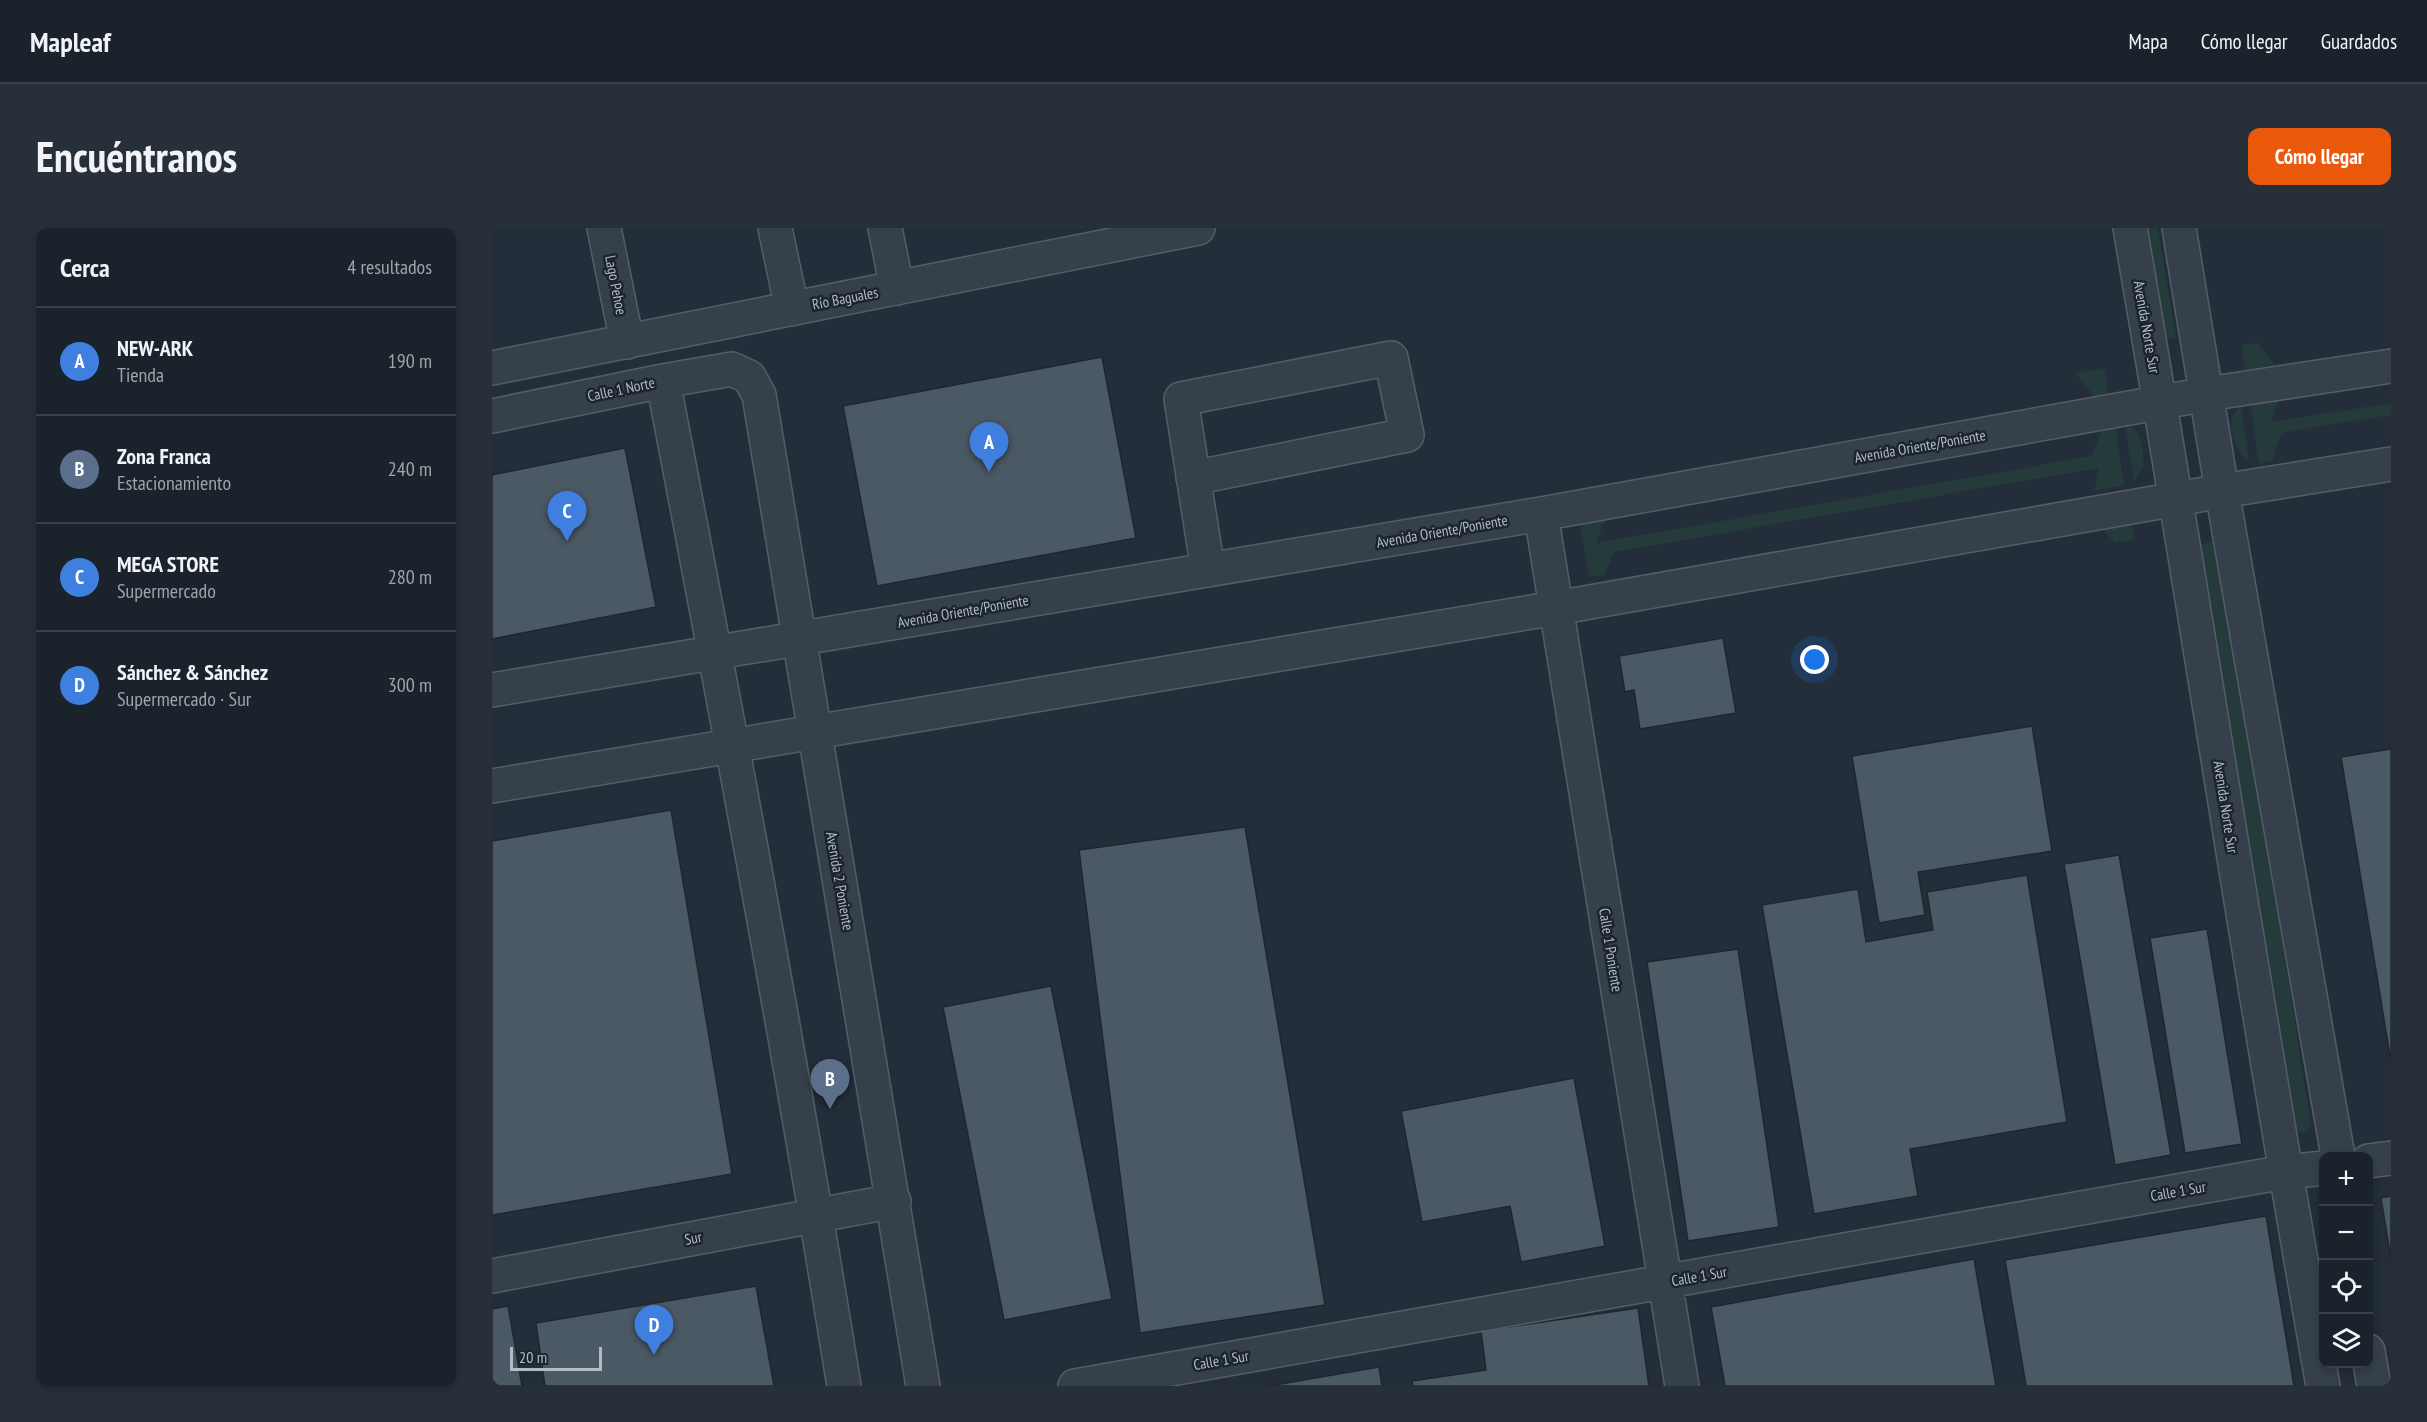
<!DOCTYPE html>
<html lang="es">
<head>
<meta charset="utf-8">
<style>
	:root { --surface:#1a222c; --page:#272f38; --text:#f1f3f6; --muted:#9fa4a9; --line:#383f48; --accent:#ea580c }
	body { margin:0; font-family:"PT Sans Narrow",sans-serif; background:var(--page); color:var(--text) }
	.controls { position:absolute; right:18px; bottom:18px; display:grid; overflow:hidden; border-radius:12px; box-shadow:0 3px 9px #0003 }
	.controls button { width:54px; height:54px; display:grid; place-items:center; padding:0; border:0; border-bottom:2px solid var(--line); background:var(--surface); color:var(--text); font:30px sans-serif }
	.scale { position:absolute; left:18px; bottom:15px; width:92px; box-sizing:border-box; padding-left:6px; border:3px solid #b1bbc6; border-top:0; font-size:16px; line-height:21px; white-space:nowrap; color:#b1bbc6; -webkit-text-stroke:4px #1c252f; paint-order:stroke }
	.you { position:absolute; left:1323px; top:432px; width:21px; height:21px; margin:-15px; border:4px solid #fff; border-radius:50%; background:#1a73e8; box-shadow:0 0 0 9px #1a73e833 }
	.badge { display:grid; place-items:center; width:39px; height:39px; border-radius:50%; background:var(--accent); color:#fff; font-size:20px; font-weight:700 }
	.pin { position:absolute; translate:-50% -50px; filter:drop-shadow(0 2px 3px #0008) }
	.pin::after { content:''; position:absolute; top:32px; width:21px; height:18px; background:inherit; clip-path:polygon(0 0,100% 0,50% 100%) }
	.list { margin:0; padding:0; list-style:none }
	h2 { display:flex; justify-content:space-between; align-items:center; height:78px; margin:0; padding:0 24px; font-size:26px }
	h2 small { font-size:20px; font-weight:400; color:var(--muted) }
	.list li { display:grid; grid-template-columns:39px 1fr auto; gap:18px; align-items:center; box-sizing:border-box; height:108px; padding:0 24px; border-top:2px solid var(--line) }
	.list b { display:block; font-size:22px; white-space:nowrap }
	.list p { margin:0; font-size:20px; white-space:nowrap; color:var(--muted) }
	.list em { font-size:20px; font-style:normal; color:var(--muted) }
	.icon { flex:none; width:33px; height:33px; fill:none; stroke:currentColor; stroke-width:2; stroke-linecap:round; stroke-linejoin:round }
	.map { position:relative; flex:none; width:1899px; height:1158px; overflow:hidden; border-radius:12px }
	header { display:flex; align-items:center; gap:36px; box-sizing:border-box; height:84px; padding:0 30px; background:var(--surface); border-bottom:2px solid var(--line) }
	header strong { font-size:28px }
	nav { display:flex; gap:33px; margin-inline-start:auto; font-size:21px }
	.intro { display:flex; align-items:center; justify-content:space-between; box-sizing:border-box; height:144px; padding:0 36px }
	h1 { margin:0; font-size:42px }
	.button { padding:15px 27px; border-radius:12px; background:var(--accent); color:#fff; font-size:21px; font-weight:700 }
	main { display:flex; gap:36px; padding:0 36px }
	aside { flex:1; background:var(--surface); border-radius:12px; box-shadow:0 3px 9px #0003 }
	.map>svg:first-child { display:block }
</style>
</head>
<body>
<header>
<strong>Mapleaf</strong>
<nav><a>Mapa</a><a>Cómo llegar</a><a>Guardados</a></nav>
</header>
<div class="intro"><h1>Encuéntranos</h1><a class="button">Cómo llegar</a></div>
<main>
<aside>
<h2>Cerca<small>4 resultados</small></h2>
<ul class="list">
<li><span class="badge" style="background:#3f7fe0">A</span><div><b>NEW-ARK</b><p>Tienda</p></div><em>190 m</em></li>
<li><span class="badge" style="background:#5c6f8a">B</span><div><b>Zona Franca</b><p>Estacionamiento</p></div><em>240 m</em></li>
<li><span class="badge" style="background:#3f7fe0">C</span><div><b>MEGA STORE</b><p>Supermercado</p></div><em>280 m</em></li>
<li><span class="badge" style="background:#3f7fe0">D</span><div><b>Sánchez &amp; Sánchez</b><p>Supermercado · Sur</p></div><em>300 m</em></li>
</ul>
</aside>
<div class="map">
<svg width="1899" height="1158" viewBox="0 0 1899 1158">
	<rect width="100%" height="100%" fill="#232e3a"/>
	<path fill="#253a3b" d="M1651,0H1666L1684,109L1670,113Z
		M1765,115L1784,137L1753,142L1750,117Z
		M1613,140L1616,167L1603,169L1583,145Z
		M1787,169L1779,194L1899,175V187L1790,205L1780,233L1767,236L1758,173Z
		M1749,177L1757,233C1741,222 1731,190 1749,177Z
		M1623,196L1632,257L1602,263L1607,240L1122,324L1112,348H1097L1087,289L1117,283L1104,315L1600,228L1611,198Z
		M1633,197C1652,201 1652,224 1651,240L1642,253Z
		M1639,288L1642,311L1623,315L1605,294Z
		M1721,313L1797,755L1819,899L1816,903L1807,904L1803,897L1759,621L1706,317Z"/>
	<path fill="#4b5965" stroke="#1e2731" stroke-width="1.5" d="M610,129L644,310L385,358L351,178Z
		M133,220L164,379L0,411V247Z
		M1231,410L1244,485L1148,501L1142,462L1133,464L1127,428Z
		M1540,498L1560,623L1426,644L1433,687L1387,695L1360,528Z
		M1899,521V828H1898L1849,529Z
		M179,582L240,946L0,987V613Z
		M753,599L833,1077L648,1105L587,622Z
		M1627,627L1679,927L1623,937L1572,636Z
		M1535,647L1575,894L1418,921L1426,968L1322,986L1270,677L1366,661L1374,714L1441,702L1435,664Z
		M1715,701L1750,916L1693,925L1658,710Z
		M1246,721L1287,999L1196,1013L1155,734Z
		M559,758L620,1071L512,1092L451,779Z
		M1082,850L1113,1018L1029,1034L1018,978L930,994L909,883Z
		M1899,968V1031L1889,970Z
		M1774,988L1802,1158H1534L1513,1032Z
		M1482,1031L1504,1158H1233L1219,1079Z
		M264,1058L282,1158H53L44,1095Z
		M16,1078L30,1158H0V1081Z
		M1146,1080L1157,1158H921L920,1153L994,1142L989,1103Z
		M887,1139L890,1158H777Z"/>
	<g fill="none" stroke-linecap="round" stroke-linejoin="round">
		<defs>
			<path id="minor" d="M112,0L135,114
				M283,0L300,81
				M393,0L405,60
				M1638,0C1705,385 1762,773 1831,1158
				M1687,0L1730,263L1846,928
				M0,140L706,0
				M171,153C235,487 298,822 352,1158
				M0,188L171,153L240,141L257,149L267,167L431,1158
				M701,250L915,207L899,130L689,171L716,342
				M1049,286L1190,1158
				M0,462L1049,286L1715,166L1899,138
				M0,558L1064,380L1730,263L1899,236
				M1876,933L1899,930
				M0,1048L402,973
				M1876,1123L1882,1158
				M583,1158L1793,944L1832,940"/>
		</defs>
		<use href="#minor" stroke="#545e68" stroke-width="36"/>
		<use href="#minor" stroke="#36404a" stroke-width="33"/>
	</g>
	<g text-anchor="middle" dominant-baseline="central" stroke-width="5" stroke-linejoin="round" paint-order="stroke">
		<g font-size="15" fill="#b1bbc6" stroke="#1c252f">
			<text transform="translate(124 57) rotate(79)">Lago Pehoe</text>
			<text transform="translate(353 70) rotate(-11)">Río Baguales</text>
			<text transform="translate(1655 99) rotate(80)">Avenida Norte Sur</text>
			<text transform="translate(129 161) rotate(-12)">Calle 1 Norte</text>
			<text transform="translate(1428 218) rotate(-10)">Avenida Oriente/Poniente</text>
			<text transform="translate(950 303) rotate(-10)">Avenida Oriente/Poniente</text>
			<text transform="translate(471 383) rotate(-10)">Avenida Oriente/Poniente</text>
			<text transform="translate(1734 579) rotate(81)">Avenida Norte Sur</text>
			<text transform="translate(348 653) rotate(80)">Avenida 2 Poniente</text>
			<text transform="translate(1119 722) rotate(81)">Calle 1 Poniente</text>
			<text transform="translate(1686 963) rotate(-10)">Calle 1 Sur</text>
			<text transform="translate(201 1010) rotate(-11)">Sur</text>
			<text transform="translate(1207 1048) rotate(-10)">Calle 1 Sur</text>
			<text transform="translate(729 1132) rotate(-10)">Calle 1 Sur</text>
		</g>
	</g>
</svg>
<div class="controls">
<button>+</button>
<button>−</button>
<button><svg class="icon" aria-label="locate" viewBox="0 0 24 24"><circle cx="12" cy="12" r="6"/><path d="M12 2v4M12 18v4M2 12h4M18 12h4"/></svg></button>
<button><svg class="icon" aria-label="layers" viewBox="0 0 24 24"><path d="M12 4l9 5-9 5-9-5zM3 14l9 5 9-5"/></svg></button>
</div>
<div class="scale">20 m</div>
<div class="you"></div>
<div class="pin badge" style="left:497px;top:244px;background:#3f7fe0">A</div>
<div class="pin badge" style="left:338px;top:881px;background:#5c6f8a">B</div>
<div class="pin badge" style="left:75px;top:313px;background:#3f7fe0">C</div>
<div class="pin badge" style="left:162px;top:1127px;background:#3f7fe0">D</div>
</div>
</main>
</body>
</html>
